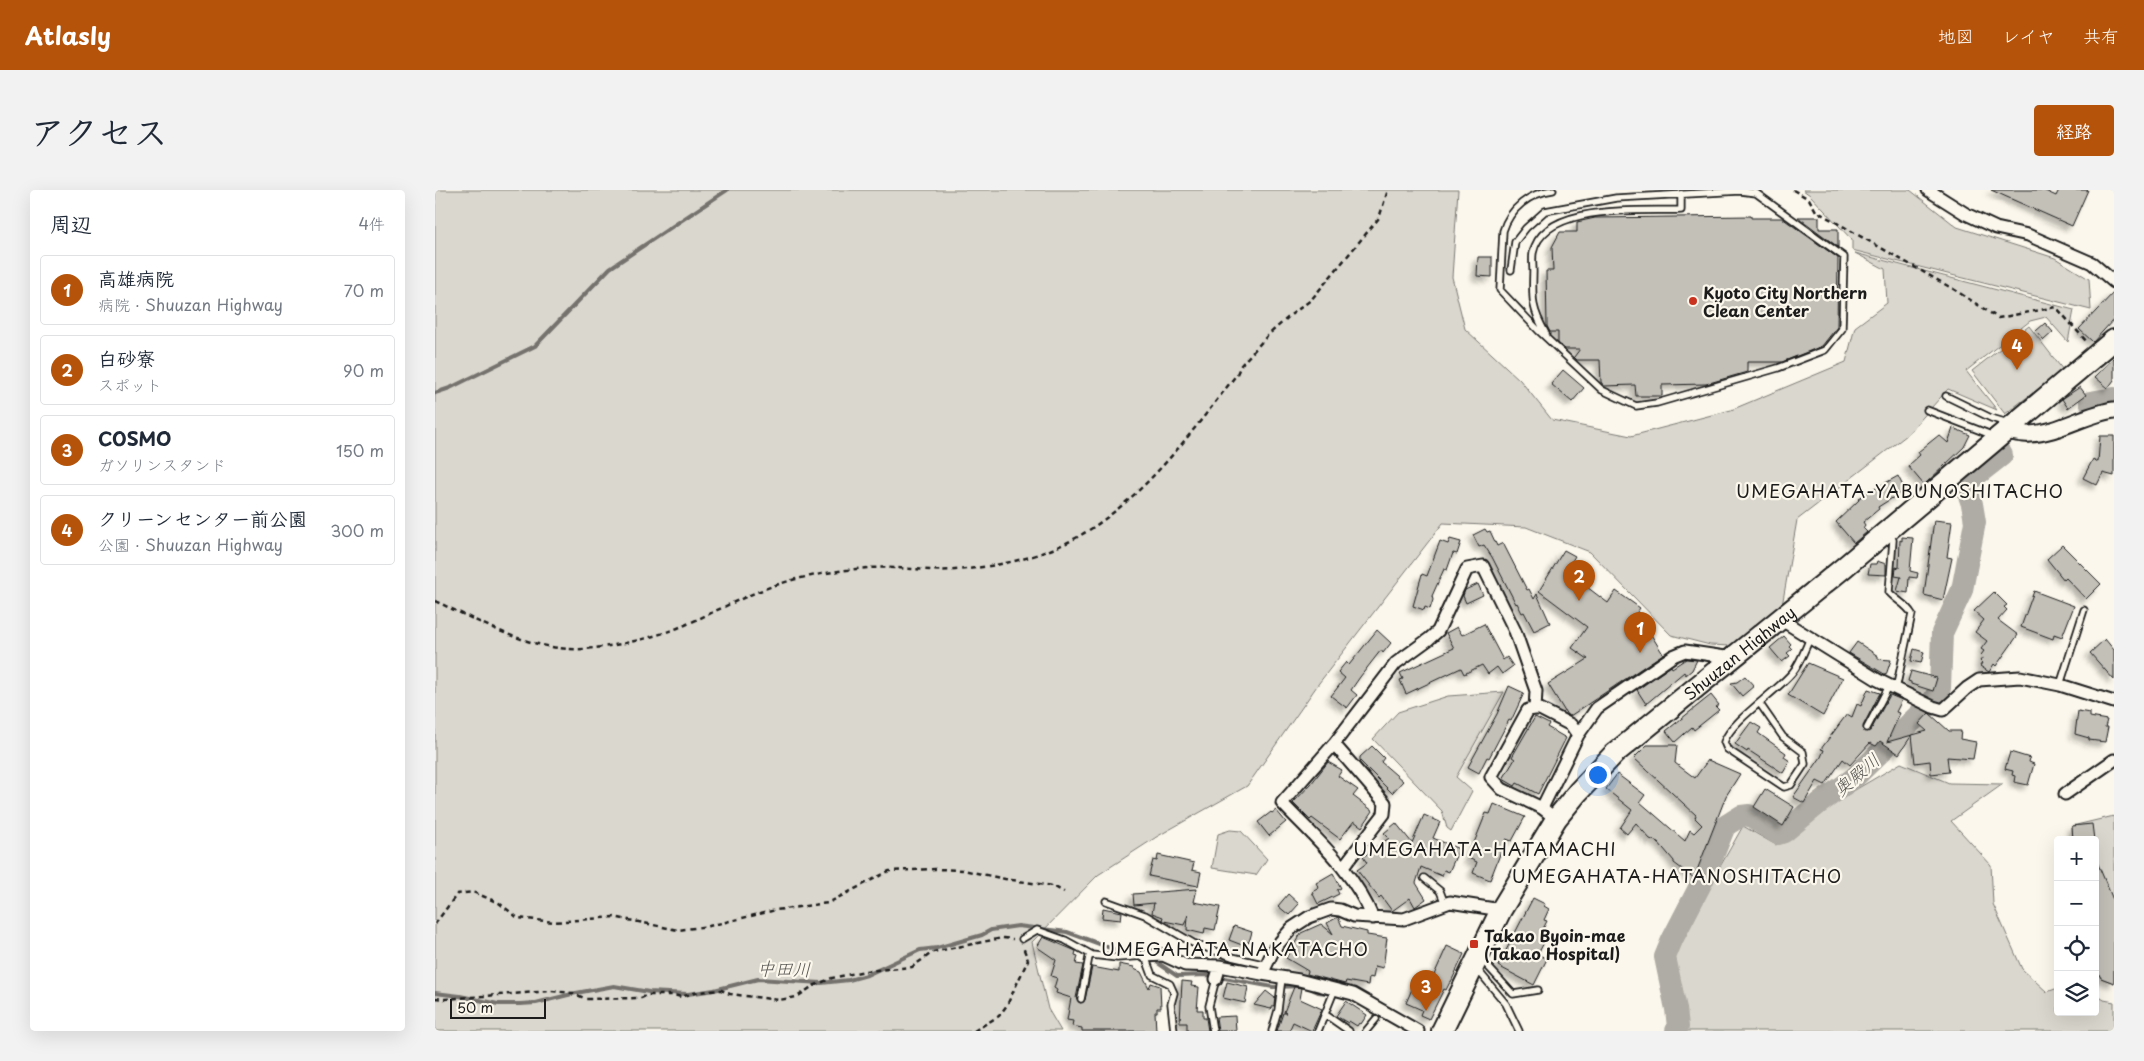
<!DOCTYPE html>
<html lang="ja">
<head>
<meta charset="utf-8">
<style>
	:root { --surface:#fff; --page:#f2f2f3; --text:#1f2937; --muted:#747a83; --line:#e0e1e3; --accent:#b45309 }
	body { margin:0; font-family:"Playpen Sans","Klee One",sans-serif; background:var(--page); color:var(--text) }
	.controls { position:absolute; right:15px; bottom:15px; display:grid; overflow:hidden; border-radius:5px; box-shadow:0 5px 20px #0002 }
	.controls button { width:45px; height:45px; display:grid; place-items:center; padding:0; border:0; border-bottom:1px solid var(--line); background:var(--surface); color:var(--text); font:25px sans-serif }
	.scale { position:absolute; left:15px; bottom:12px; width:96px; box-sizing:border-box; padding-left:5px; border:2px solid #1c1c1c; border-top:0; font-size:14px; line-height:18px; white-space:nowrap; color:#1c1c1c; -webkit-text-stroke:4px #fbf7ec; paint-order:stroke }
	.you { position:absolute; left:1162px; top:584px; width:18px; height:18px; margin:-12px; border:4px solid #fff; border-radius:50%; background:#1a73e8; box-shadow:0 0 0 8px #1a73e833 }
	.badge { display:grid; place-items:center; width:32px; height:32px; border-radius:50%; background:var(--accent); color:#fff; font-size:16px; font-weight:700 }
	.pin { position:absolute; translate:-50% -41px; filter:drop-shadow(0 1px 2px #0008) }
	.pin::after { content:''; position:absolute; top:26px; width:18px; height:15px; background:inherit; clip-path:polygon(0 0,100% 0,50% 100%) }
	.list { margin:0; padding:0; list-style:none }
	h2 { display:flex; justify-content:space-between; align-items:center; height:65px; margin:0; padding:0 20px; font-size:21px }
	h2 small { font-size:16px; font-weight:400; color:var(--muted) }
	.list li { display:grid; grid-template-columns:32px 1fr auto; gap:15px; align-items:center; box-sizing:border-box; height:70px; margin:0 10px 10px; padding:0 10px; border:1px solid var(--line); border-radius:5px }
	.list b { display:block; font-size:19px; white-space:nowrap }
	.list p { margin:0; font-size:16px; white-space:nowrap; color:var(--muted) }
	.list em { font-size:16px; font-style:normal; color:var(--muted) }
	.icon { flex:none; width:28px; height:28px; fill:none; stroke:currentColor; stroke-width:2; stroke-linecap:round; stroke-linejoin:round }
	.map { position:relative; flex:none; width:1679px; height:841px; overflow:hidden; border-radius:5px }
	header { display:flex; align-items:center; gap:30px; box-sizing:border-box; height:70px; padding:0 25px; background:var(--accent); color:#fff }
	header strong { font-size:24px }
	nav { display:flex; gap:28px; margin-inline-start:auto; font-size:18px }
	.intro { display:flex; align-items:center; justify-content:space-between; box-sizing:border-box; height:120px; padding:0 30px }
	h1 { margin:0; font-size:35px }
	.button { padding:12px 22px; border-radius:5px; background:var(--accent); color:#fff; font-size:18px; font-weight:700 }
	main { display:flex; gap:30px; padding:0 30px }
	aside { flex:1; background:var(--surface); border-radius:5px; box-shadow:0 5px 20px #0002 }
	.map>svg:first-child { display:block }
</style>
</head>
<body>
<header>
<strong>Atlasly</strong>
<nav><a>地図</a><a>レイヤ</a><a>共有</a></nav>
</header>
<div class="intro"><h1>アクセス</h1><a class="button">経路</a></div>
<main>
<aside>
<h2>周辺<small>4件</small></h2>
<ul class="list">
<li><span class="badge">1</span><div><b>高雄病院</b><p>病院 · Shuuzan Highway</p></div><em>70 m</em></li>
<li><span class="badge">2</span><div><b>白砂寮</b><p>スポット</p></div><em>90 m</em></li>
<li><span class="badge">3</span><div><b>COSMO</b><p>ガソリンスタンド</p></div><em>150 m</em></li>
<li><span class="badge">4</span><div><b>クリーンセンター前公園</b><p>公園 · Shuuzan Highway</p></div><em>300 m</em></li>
</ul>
</aside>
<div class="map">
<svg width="1679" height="841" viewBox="0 0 1679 841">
	<defs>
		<filter id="shadow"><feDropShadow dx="-4.5" dy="4.5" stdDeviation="2.5" flood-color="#0004"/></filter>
	</defs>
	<rect width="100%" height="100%" fill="#fbf7ec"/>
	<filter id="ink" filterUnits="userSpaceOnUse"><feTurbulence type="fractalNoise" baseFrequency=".02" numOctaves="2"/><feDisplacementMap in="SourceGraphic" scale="10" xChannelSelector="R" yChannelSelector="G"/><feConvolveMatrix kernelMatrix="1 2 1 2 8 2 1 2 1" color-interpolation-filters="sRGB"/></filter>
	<g filter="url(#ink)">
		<path fill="#dad7ce" stroke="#7b7a75" d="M0,0H1023L1017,87L1030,139L1085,190L1117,230L1196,246L1296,220L1411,172L1420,137L1452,113L1450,79L1420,63L1639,120L1633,152L1611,127L1595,131L1531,181L1562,220L1513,199L1472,245L1362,330L1347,416L1296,456L1275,455L1236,445L1155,362L1091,337L1008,333L884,493L812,596L723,646L663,685L597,752L613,819L626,841H0Z
			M1368,0H1475L1522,37L1620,68L1654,89L1656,120L1417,60V50L1375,5Z
			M1594,136L1628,180L1570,224L1537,181Z
			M1069,502L1021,587L1037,601L1016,641L1012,638L1007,621L938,549L963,522L1013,506Z
			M1466,573L1514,593L1568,594L1516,631L1556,675L1558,714L1587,779L1612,802L1623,798V822H1660V804L1669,810L1679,812V841H1240L1233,784L1243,751L1308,636L1341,655L1403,610Z
			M1679,626V793L1666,788L1660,777V650H1638L1637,636Z
			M795,640L806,641L832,669L821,685L777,678L783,644Z"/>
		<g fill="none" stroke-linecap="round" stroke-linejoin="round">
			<path stroke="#74726e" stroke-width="4" d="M0,203L15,198L100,156L175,78L292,0
				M723,773L742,786L773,785L838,797L870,796L883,802L899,804
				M0,803L25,806L63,814H85L101,813L141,803L179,796L214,802L253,804L279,800L323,789L386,793L414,790L432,785L485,760L502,758L547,745L556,740L583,736L632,742L689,763"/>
			<path stroke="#afaca5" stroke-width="22" d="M1655,212L1679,208
				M1241,841L1243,837L1241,819L1230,767L1237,750L1268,690L1290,636L1306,626L1314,625L1343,644L1349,642L1382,615L1420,587L1498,511L1505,498L1507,443L1527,400L1540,332L1537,314L1530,294L1567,265"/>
		</g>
		<path fill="#c3c0b8" stroke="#1c1c1c" filter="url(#shadow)" d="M1556,0H1608L1621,6L1624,0H1653L1637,36Z
			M1316,26V28H1347L1403,68L1402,137L1387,156L1347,172H1312V182L1271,194L1227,195V206H1201L1200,195L1169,196L1166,192L1165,170H1142L1139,167L1145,159H1130L1123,153V142H1115L1112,136L1111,81H1118L1117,57L1125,42H1142V32L1160,28Z
			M1363,27H1384V39H1403V57Z
			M1043,67H1057V87L1042,86Z
			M1679,102V129L1658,152L1644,139Z
			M1610,133L1618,142L1609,150L1601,141Z
			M1679,167V190L1673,198L1660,187Z
			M1128,180L1149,198L1137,212L1116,194Z
			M1645,197L1651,205L1633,218L1627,209Z
			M1518,238L1535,245L1529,257L1489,295L1473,276L1485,265L1483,262L1504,245L1513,253Z
			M1665,246H1679V286L1668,283L1662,295L1648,288L1658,269L1663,272Z
			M1463,286L1470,300L1443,317L1444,319L1428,332L1430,335L1428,338L1432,342L1419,353L1401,332L1424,310L1423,309L1435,300L1436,301Z
			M1499,330L1517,332L1512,367L1517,368L1508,410L1489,405Z
			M1050,339L1052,342L1055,341L1062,356L1068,353L1092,400L1094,399L1099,409L1102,404L1115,433L1099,441L1089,422L1087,423L1082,413L1081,414L1057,367L1049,355L1044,357L1038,345Z
			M1467,347L1478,348L1475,381L1483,383L1482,388L1474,387L1473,403L1462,401L1466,387L1460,386L1461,377L1464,378L1465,350L1467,351Z
			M1015,349L1026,352L1022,364L1018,363L1012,380L1009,379L997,406L998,410L995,419L990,417L989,420L978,416L987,384L992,386L1005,351L1013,354Z
			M1627,355L1666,394L1651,409L1631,388L1629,390L1612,369Z
			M1129,360L1140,366L1131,381L1173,413L1181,401L1205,418L1190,440L1203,450L1215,443L1228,464L1135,526L1132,525L1113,494L1153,469L1137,458L1152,437L1104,401Z
			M1442,371L1451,374V385L1433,384L1435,374H1441Z
			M1043,394L1048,405L1031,413L1028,406L1030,400Z
			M1599,401L1639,416L1627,447L1619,444L1618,449L1586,437Z
			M1559,402L1572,415L1569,417L1572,420L1563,430L1583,445L1561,476L1559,474L1554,482L1545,476L1547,473L1545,471L1548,467L1546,465L1549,461L1546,459L1552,451L1540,442L1549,430L1539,421Z
			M1049,434L1068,470L1072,467L1078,476L1067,484L1062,477L1053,484L1047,475L1029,484L1026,478L971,504L965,490L968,489L965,483L1019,458L1011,443L1022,437L1027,445Z
			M942,440L956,453L948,463L946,460L925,487L916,500L922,505L912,518L896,506L910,488L903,482L911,472L914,475Z
			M1349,446L1356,454L1354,456L1357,459L1352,463L1355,466L1347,472L1335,458Z
			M1670,449L1679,460V490L1655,463Z
			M1422,452L1443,466V469L1456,470L1451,485L1414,463Z
			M1479,459L1489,462L1486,473L1476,471Z
			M1251,469L1262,470L1257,480L1251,485L1249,482L1211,514L1202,500L1236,476L1237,478Z
			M1373,473L1408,488L1388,526L1353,505Z
			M1476,481L1502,488L1498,501L1476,494V492L1473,491Z
			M1310,486L1319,496L1307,506L1296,493L1302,492Z
			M1074,496L1089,503L1076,531L1074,530L1054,568L1052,567L1044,583L1033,577L1062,524Z
			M1433,499L1445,503L1428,536L1429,542L1436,540L1455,505L1467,510L1461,522L1465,523L1452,552L1492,541L1484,534L1494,523L1514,541H1526L1525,549L1541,552L1538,569L1512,567L1514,582L1496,584L1495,571L1480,573L1477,545L1464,564L1445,551L1441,556L1435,553L1415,575L1408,569L1390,595L1382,591L1369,613L1358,607L1386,567L1389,560L1386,559L1412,524L1417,527L1422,514L1426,516Z
			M1276,505L1284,515L1281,517L1284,520L1259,540L1257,537L1240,552L1231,541Z
			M1643,521L1655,523V527L1672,530L1670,537H1673L1670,552L1654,550V548L1640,544Z
			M1100,527L1114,534L1112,537L1131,548L1103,604L1082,593L1080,596L1068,589L1080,569L1077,567Z
			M1316,532L1326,538L1323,543L1351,563L1349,567L1355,571L1348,583L1313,560L1312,562L1300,554Z
			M1212,555H1242L1240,573L1260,588L1273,570L1305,584L1291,606L1259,688L1239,673V671L1223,652L1215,649L1201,633L1192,644L1185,638L1197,620L1171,599L1182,584L1210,605L1205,612L1250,651L1255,640L1259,643L1267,635L1260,628L1261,625L1199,568Z
			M937,556L949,568L946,572L968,591L957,603L925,571V567Z
			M1575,562L1595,568L1594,572L1599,574L1593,595L1579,592L1580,586L1577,585L1578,581L1570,579Z
			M893,572L907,580L903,586L923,600L918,606L938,621L927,637L919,631L905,649L877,628L875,630L858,613L876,594Z
			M1330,599L1359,617L1348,636L1319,617Z
			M1059,614L1090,627L1077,651L1071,649L1055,690L1038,683L1042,672L1033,668L1051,623L1055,624Z
			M841,620L851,632L834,646L823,632L836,622L837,623Z
			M989,625L1005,632L998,648L1024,659L1014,682L1009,680L1007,686L986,677L981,693L991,709L980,717L975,708L957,721L946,706L944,708L922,680L932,673L928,667L954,648L949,643L961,633L977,653Z
			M1657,634L1659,650H1638L1637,636Z
			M723,665L759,673L757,680L766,682L763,696L714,686L718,670L722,671Z
			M1660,667L1679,712V793L1666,788L1660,777Z
			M898,683L906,698L902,700L904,704L883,714L877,702L884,698L881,693Z
			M762,699L759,712L785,717L780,740L770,738L769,744L752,740L753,725L749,735L729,731L727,730L728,727L717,723L719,713L699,715L698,704Z
			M853,704L864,714L854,725L843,716Z
			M1098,708L1110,714L1109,716L1114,719L1109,730L1112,731L1106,743L1112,747L1103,764L1112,769L1099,795L1063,776Z
			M668,718L687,722L686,730L667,728Z
			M903,727L907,736L932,742V745L952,748L948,778L940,776L938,788L934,787L933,795L911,791L910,794L872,784L873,781L851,768L866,743L886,734L898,744L892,733Z
			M799,736L817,742L814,752L808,753L807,755L794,750Z
			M608,747L641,761L640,765L643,766L641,774L648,775L641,808L645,813L650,810L657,777L684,782V774L699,777V779L706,782L714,798L716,793L725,796L726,818H722V822H720L721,841H647V838L637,836L638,831L632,830L636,808L621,803L622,800L619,798L622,788L616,786L621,770L602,757Z
			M1012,756L1029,764L1016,792H1015L1011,800L1009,799L994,829L985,825L987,820L971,813L981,790L991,795L997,784L999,785Z
			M747,791L757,792L756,796L764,797L762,820H768V828H771L773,841H752V833H745Z
			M792,792L813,797L810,813L788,808Z
			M859,797L867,798L865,809L887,819L877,841L858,832L854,841H842L848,823H851L849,822Z
			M831,801L840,808L839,815L836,819L819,815Z
			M911,811L932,825L926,834L924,833L922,836L914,831L913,833L901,826Z
			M800,826L801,841H783L781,827Z"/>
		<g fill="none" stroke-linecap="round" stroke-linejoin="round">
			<defs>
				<path id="lane" d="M1076,80L1080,52L1091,38L1110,21L1181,8L1305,1L1321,3L1409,67L1407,139L1390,160L1343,178L1222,213L1201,216L1167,200L1104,141L1065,100L1068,41C1075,18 1095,3 1118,0
					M1111,144C1097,119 1097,111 1098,82C1098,76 1097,69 1098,63C1108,12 1207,22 1246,20V4
					M1511,206L1556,228L1573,233
					M1492,220L1559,246
					M1454,345L1458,350L1454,402C1462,411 1471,414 1477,424L1461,499
					M1625,495L1649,420
					M1325,514L1348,547L1368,562L1370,574L1356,595L1349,597L1292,559L1289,552C1297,530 1340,503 1357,483C1365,474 1370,459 1375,448
					M1432,538L1454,496
					M989,688L1005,701L1010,714
					M671,711L710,725L758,753L797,767L832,775
					M587,749L602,740L630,750L657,765L682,768L710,766L717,785L735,794L739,803L736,814L739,841
					M1047,770L1078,804L1103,800
					M1042,779L1071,814L1084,841
					M646,809L654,767L657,765
					M891,825L914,841
					M778,841L774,816L781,789
					M837,841L843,820L847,788
					M883,841L900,799
					M931,841L941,829"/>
				<path id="street" d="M1493,0L1531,24L1561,38L1593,45L1657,73L1679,92
					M1345,429L1443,490L1498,517L1508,520L1532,498L1544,490L1585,487L1625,495L1679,512
					M1100,519L1093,520L1056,587L1067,599L1107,618
					M899,554L950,613L949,624L909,676
					M1630,604L1679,570
					M1121,629L1107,618L1143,545L1162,518L1238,466L1250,461L1297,468
					M938,728C918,680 882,650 847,613L899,554L961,473L994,449L1003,441L1032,379L1048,376L1080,441L1101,501L1100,519H1105L1136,535L1143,545
					M710,766L728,765L750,775L785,776L827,784L839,759L857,738L874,727L896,719L905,720L919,726L969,729L1015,712L1066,720
					M827,784L864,790L918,804L983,841
					M781,789L785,776"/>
				<path id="secondary" d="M1571,241C1578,242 1587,245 1594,244C1624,243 1650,224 1679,220"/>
				<g id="highway">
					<path id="s1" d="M1007,841L1066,720L1121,629L1143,602L1179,564L1407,379L1679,150"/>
				</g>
			</defs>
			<use href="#lane" stroke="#1c1c1c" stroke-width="9"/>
			<use href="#street" stroke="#1c1c1c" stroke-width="15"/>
			<use href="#secondary" stroke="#1c1c1c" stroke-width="19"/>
			<use href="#highway" stroke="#1c1c1c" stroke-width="24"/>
			<path stroke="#1c1c1c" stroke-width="2.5" stroke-dasharray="5 4" stroke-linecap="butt" d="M1358,0L1374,9L1381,21L1520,100L1563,128L1621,117L1652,152
				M0,411C46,432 97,462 149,459C183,456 219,448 250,435C293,416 330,394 376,386C395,382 415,379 434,378C463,376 492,382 520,380C562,377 609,367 646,345C711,306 756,243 802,184L806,175L833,145L857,124L876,110L944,28L953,0
				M0,734L22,704L38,702L64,713L83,728L119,732L179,727L243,740L274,736L341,720L393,713L454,681L500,679L528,680L570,689L618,696L629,702
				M0,808L10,809L116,801L138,803L151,809L206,808L213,805H239L246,807L263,802L286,800L295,804L344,810L362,807L378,796L397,788L430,781L477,777L498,762L567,748L578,749
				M539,841L564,826L572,815L593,770L588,757"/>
			<use href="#lane" stroke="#fbf7ec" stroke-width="5.5"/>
			<use href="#street" stroke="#fbf7ec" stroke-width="11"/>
			<use href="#secondary" stroke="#fbf7ec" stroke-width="15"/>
			<use href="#highway" stroke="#fbf7ec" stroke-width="20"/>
		</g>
	</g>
	<g fill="#c8321e" stroke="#fbf7ec" stroke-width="2">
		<circle cx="1258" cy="111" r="5"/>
		<rect x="1034" y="749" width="10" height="10" rx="2.5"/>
	</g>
	<g text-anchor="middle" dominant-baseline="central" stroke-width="4.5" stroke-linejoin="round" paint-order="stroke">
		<g font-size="16" font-weight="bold" fill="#1c1c1c" stroke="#fbf7ec" text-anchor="start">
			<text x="1268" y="102">Kyoto City Northern<tspan x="1268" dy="18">Clean Center</tspan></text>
			<text x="1049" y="745">Takao Byoin-mae<tspan x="1049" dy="18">(Takao Hospital)</tspan></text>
		</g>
		<g font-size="16" fill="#1c1c1c" stroke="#fbf7ec">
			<text stroke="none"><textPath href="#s1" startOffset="489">Shuuzan Highway</textPath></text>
		</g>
		<g font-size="18" letter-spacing="1" fill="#1c1c1c" stroke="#fbf7ec">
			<text x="1465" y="300">UMEGAHATA-YABUNOSHITACHO</text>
			<text x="1050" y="658">UMEGAHATA-HATAMACHI</text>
			<text x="1242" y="685">UMEGAHATA-HATANOSHITACHO</text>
			<text x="800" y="758">UMEGAHATA-NAKATACHO</text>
		</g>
		<g font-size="18" font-style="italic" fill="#575653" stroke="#fbf7ec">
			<text transform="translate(1421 584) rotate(-41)">奥殿川</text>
			<text transform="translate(349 778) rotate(1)">中田川</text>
		</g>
	</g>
</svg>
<div class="controls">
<button>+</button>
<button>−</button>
<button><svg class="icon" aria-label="locate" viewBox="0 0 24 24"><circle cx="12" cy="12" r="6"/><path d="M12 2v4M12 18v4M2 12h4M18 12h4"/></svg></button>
<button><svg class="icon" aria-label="layers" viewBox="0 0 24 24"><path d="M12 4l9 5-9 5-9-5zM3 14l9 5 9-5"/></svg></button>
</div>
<div class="scale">50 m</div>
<div class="you"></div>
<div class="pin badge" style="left:1205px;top:463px">1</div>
<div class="pin badge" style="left:1144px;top:411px">2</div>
<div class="pin badge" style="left:991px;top:821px">3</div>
<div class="pin badge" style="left:1582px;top:180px">4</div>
</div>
</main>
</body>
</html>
